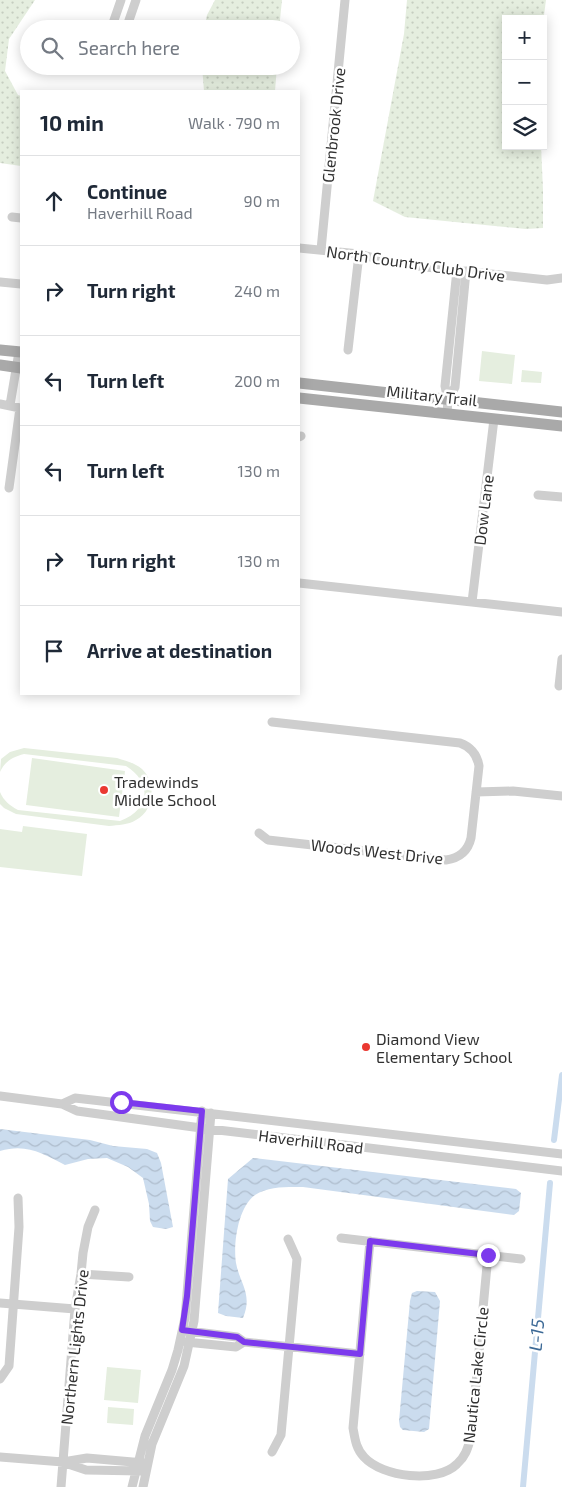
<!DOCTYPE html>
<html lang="en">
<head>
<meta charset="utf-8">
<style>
	:root { --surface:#fff; --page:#f2f2f3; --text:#1f2937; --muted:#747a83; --line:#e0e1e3 }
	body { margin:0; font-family:"Exo 2",sans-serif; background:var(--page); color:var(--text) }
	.controls { position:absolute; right:15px; top:15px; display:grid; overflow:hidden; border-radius:0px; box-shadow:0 2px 12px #0003 }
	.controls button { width:45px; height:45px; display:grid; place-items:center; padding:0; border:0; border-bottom:1px solid var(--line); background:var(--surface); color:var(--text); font:25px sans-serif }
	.stop { position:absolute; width:15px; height:15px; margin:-11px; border:4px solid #7c3aed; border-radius:50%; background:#fff }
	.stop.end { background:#7c3aed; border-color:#fff; box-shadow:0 1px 5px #0008 }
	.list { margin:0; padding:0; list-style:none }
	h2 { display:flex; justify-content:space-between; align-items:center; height:65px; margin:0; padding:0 20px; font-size:21px }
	h2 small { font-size:16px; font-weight:400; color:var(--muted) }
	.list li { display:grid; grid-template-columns:32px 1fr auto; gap:15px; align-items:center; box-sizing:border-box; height:90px; padding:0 20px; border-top:1px solid var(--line) }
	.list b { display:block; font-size:19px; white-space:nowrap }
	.list p { margin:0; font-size:16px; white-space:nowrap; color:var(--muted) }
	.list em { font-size:16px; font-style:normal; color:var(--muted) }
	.icon { flex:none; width:28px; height:28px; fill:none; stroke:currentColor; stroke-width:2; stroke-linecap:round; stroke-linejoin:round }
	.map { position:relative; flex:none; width:562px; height:1487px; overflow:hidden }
	.search { position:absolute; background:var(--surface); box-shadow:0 2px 12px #0003; left:20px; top:20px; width:280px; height:55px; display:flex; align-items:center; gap:12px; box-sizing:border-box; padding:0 18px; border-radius:28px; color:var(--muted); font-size:19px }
	.panel { position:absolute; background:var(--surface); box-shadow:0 2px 12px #0003; left:20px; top:90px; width:280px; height:605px; border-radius:0px }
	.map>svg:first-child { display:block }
</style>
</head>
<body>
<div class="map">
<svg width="562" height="1487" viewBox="0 0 562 1487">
	<defs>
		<pattern id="grass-dots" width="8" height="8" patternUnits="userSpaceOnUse" patternTransform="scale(1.25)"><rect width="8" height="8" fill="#e5eedf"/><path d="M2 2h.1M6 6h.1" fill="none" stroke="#c5cdc0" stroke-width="1.8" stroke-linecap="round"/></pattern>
		<pattern id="water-waves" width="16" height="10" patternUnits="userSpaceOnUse" patternTransform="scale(1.25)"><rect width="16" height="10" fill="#cbdcee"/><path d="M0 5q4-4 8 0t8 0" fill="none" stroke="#afbdcd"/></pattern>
	</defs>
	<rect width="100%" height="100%" fill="#fff"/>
	<path fill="url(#grass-dots)" d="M0,0H35L9,39L5,71L18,95L21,96V166L0,163Z
		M215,0H282L279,29H204L207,15Z
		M407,0H546L543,23V19H506V146H541L543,190V228L526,229L405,217L373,201L404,34Z
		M202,66H277L275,91H204Z"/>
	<path fill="#e5eedf" d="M482,351L515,355L512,384L479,381Z
		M522,370L542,372L541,383L521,382Z
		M24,748L117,758C126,761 135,763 142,769C157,783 154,811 136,820C128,825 118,825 109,826L16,814L4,808L0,804V792C4,801 9,805 18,810L120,821C150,810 153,783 126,766L24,754C13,757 5,761 0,772L1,759L10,752Z
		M32,758L125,771L119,817L26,805Z
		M23,826L87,834L82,876L0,867V829L22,832Z
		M107,1367L141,1370L138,1403L104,1400Z
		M108,1407L134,1409L133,1425L107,1423Z"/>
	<path fill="url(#water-waves)" d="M0,1129L90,1140L113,1146L147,1149L157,1153L161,1163L173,1227L166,1229L153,1227L150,1221L149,1204L143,1178L128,1167L107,1158L88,1159L65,1165C43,1154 27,1143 0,1151Z
		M253,1158L516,1189L521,1193L519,1211L514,1215L303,1187C287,1187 269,1186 255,1195C238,1207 233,1244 236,1263C240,1284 253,1294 243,1318L226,1316L218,1313L228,1179Z
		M417,1291L435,1292L440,1301L429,1429L424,1432L403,1430L400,1427L399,1421L410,1301L412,1293Z"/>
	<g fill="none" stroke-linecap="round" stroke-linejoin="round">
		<path stroke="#cbdcee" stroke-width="6" d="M554,1140L562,1075
			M523,1487L550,1183"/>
		<path stroke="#cecece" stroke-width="9" d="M111,29L121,0
			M126,29L136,0
			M12,217L21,218
			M299,248L359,254L397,264L547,280L562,278
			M321,250L345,0
			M0,282L21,284
			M348,350L359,254
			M448,400L455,387L466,271
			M0,404L20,408L9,488
			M10,405L19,352
			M447,413L448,400L445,386L457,270
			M299,437L301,436
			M538,495L562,497
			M299,583L562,612
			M472,602L494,419
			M559,686L562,659
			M476,792L513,791L562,796
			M259,833L268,840L446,860C460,858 468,851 471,838L479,766C477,754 471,747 460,743L272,722
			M0,1096L62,1104L77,1111L201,1128L562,1171
			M62,1104L75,1098L562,1154
			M341,1238L521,1259
			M370,1241L353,1428C355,1439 356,1449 364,1457C382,1477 437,1484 457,1464C466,1456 468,1447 471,1437L488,1255
			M81,1274L129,1277
			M0,1303L75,1309
			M188,1331L237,1337L244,1342L360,1354
			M186,1342L236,1347L244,1342
			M0,1379L9,1366L19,1227L18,1198
			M272,1452L281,1435L297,1259L288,1239
			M0,1457L63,1462L87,1458L144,1463
			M65,1463L86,1470L141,1471
			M61,1487L75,1309L81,1274L83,1253L88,1227L95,1210
			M132,1487L145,1436L172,1370L178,1350L185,1318L202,1111
			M143,1487L152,1444L184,1366L194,1321L211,1113"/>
		<path stroke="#a9a9a9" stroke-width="11" d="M0,350L21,352
			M0,365L21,368
			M299,383L562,412
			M299,398L562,426"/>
	</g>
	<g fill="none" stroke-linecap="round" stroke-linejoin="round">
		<path stroke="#7c3aed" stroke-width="6" d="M121,1102L202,1111L187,1296L182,1330L237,1337L244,1342L360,1354L370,1241L488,1255"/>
	</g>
	<g fill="#ea3831" stroke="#fff" stroke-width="2">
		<circle cx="104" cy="790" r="5"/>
		<circle cx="366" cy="1047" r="5"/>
	</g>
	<g text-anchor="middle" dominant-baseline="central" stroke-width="5" stroke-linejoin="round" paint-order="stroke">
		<g font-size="16" fill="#313131" stroke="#fff">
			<text transform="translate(333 125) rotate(-84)">Glenbrook Drive</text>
			<text transform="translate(416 263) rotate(8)">North Country Club Drive</text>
			<text transform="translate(432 395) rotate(6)">Military Trail</text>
			<text transform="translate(483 510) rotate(-83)">Dow Lane</text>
			<text transform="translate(377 851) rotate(6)">Woods West Drive</text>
			<text transform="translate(311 1141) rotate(7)">Haverhill Road</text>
			<text transform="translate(74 1347) rotate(-84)">Northern Lights Drive</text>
			<text transform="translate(475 1375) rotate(-84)">Nautica Lake Circle</text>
		</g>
		<g font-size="16" fill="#313131" stroke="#fff" text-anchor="start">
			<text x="114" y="781">Tradewinds<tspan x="114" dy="18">Middle School</tspan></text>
			<text x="376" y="1038">Diamond View<tspan x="376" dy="18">Elementary School</tspan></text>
		</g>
		<g font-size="18" font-style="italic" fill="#3c6996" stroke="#fff">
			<text transform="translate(536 1335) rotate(-85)">L-15</text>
		</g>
	</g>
</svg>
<div class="controls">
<button>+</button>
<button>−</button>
<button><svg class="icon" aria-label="layers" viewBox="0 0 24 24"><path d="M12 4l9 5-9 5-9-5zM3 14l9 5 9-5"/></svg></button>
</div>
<div class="stop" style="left:121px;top:1102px"></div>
<div class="stop end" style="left:488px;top:1255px"></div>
<div class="search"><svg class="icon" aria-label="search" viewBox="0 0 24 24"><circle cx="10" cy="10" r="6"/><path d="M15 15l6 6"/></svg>Search here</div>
<section class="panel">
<h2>10 min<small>Walk · 790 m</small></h2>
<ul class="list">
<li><svg class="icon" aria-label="ahead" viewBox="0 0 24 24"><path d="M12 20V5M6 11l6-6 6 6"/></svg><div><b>Continue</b><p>Haverhill Road</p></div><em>90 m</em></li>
<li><svg class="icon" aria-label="right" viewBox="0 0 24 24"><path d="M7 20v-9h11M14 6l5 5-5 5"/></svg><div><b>Turn right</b></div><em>240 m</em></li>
<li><svg class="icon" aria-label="left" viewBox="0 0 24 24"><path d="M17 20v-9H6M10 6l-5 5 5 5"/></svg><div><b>Turn left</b></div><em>200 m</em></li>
<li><svg class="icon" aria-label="left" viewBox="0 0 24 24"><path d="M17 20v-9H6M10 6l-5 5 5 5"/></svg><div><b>Turn left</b></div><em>130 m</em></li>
<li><svg class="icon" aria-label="right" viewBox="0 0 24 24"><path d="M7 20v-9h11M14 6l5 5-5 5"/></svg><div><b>Turn right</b></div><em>130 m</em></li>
<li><svg class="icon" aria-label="arrive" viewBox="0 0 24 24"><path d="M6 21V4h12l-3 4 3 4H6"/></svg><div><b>Arrive at destination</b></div></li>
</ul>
</section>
</div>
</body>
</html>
